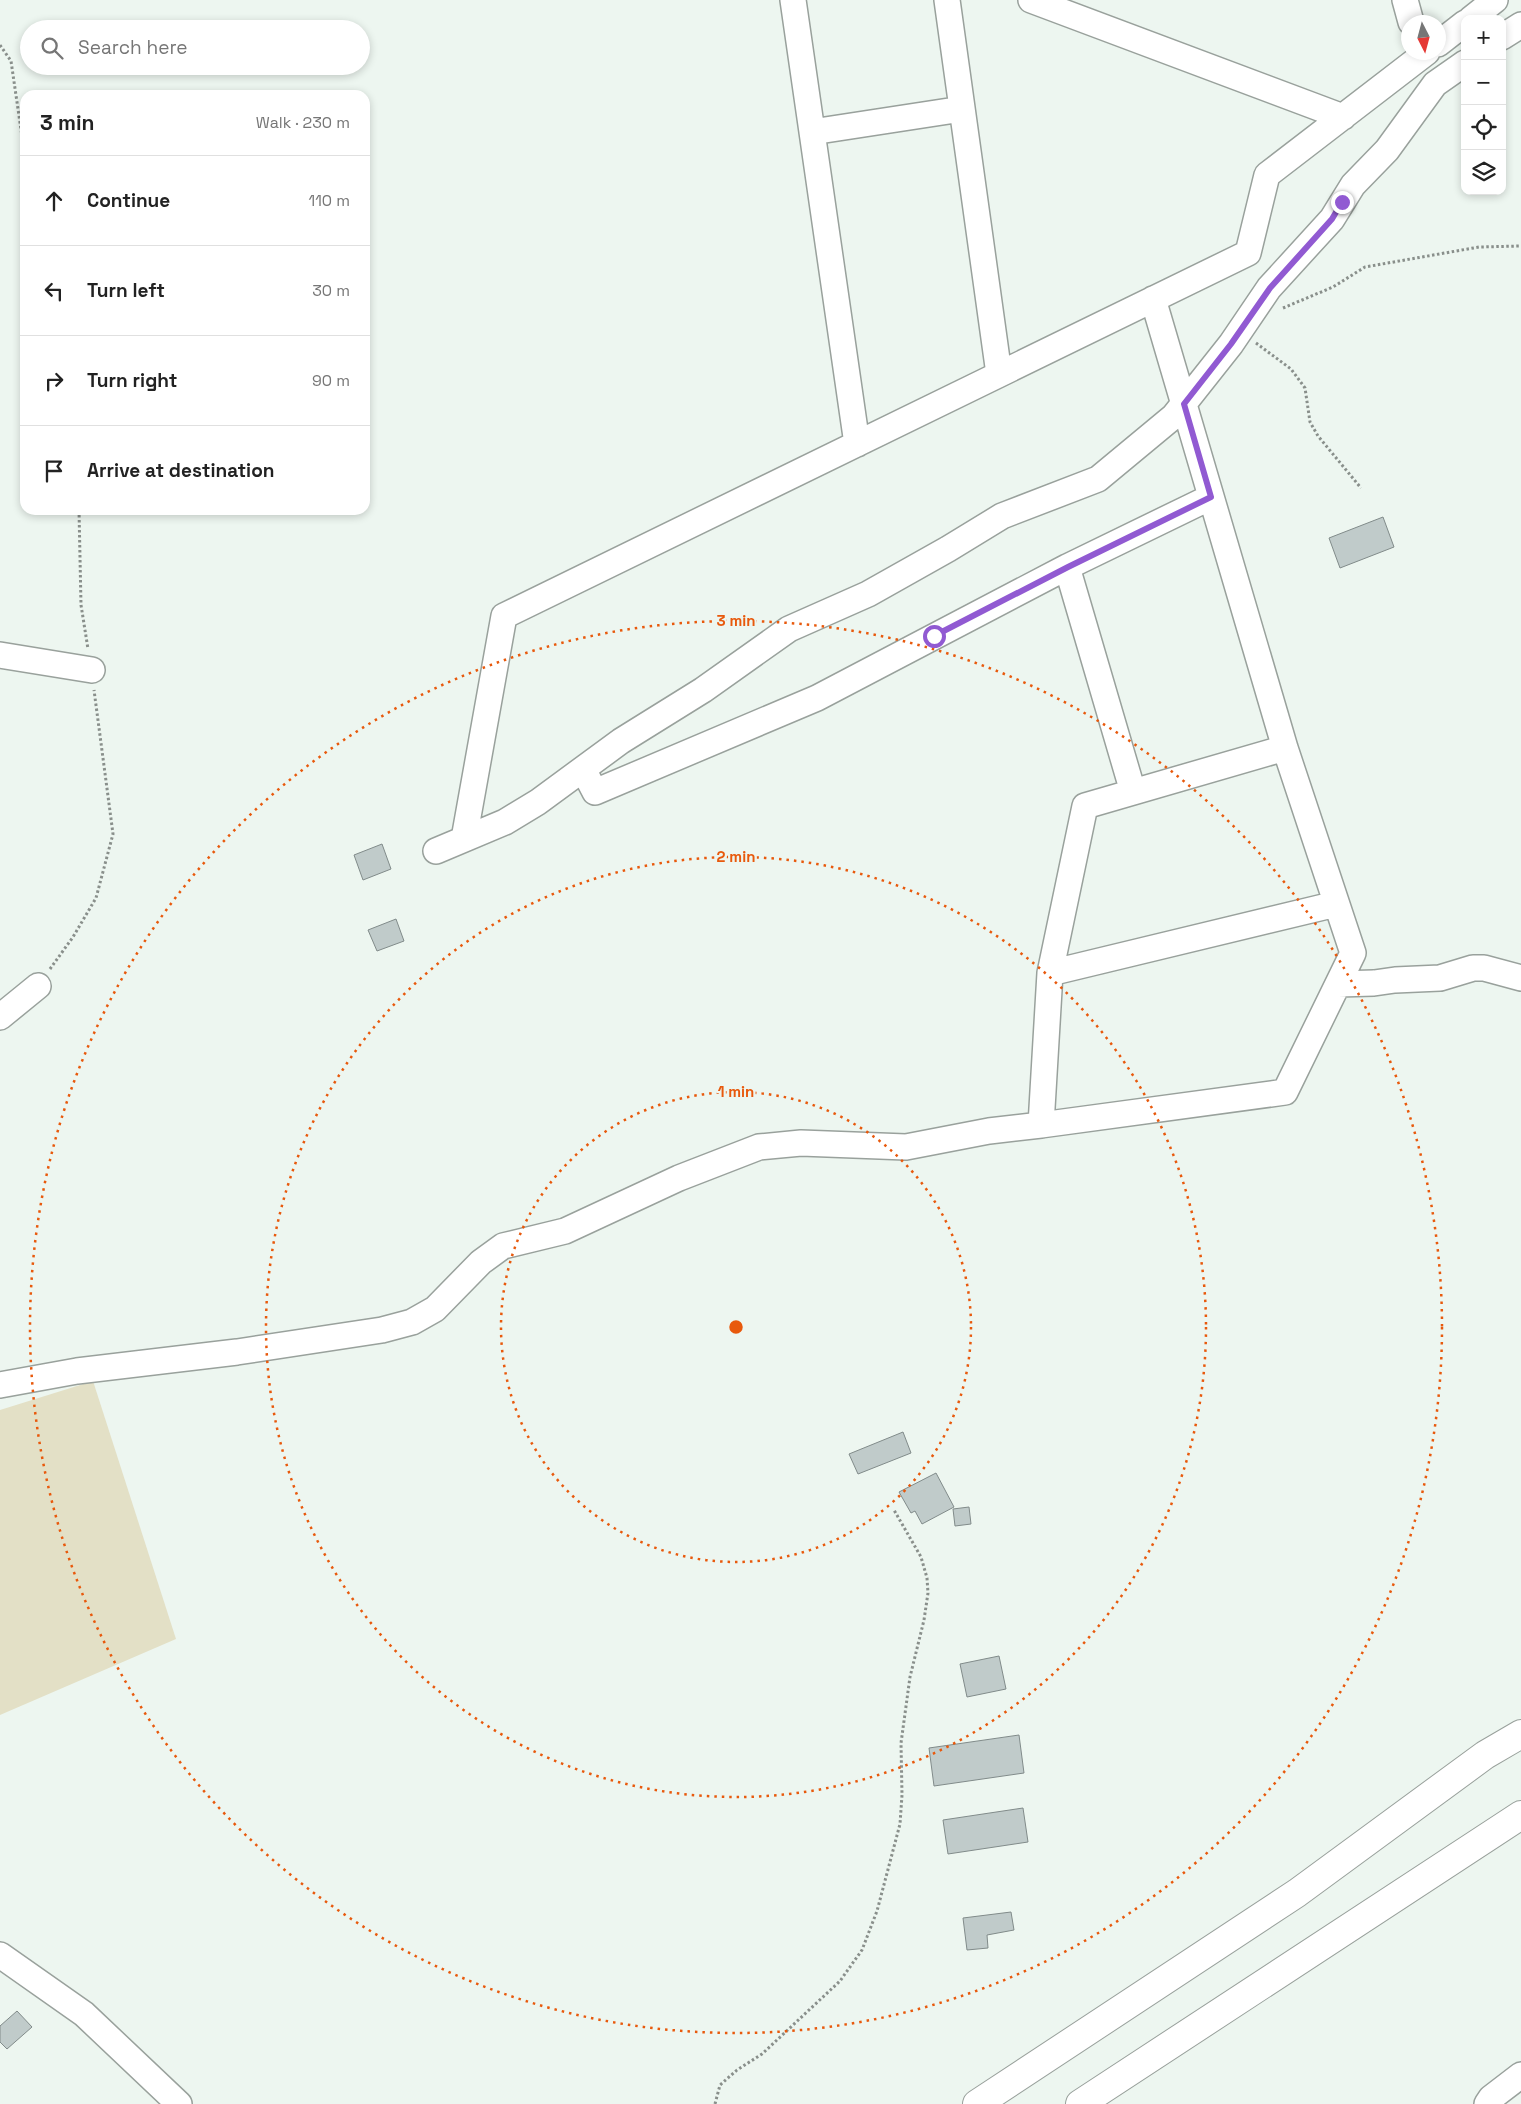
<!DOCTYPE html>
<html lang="en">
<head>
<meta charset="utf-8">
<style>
	:root { --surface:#fff; --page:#f2f2f2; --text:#222; --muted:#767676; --line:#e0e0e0 }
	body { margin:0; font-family:"Space Grotesk",sans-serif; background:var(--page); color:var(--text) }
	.controls { position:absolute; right:15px; top:15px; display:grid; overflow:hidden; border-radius:10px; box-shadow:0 2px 8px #0003 }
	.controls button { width:45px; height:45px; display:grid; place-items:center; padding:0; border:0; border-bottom:1px solid var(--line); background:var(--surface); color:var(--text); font:25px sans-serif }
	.compass { position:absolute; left:1401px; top:15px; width:45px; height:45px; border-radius:50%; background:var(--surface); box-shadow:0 2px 8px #0003; rotate:174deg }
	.stop { position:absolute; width:15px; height:15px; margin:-11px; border:4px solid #915ad2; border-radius:50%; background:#fff }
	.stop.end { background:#915ad2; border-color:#fff; box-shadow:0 1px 5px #0008 }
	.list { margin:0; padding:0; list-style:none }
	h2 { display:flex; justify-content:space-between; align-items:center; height:65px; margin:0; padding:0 20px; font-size:21px }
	h2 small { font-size:16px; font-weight:400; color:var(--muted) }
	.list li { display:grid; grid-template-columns:32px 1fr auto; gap:15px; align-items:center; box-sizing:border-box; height:90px; padding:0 20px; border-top:1px solid var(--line) }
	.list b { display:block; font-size:19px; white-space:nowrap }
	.list em { font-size:16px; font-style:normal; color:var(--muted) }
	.icon { flex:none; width:28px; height:28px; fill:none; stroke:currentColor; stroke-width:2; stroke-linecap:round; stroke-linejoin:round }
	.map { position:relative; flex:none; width:1521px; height:2104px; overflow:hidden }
	.search { position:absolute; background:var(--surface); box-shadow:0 2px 8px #0003; left:20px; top:20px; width:350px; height:55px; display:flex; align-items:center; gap:12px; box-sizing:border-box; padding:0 18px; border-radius:28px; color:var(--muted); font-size:19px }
	.panel { position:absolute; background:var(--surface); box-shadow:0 2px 8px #0003; left:20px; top:90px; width:350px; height:425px; border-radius:15px }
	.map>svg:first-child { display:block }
</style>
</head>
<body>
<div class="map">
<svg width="1521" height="2104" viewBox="0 0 1521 2104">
	<rect width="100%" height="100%" fill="#edf6f0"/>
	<path fill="#e3e0c6" d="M93,1381L176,1639L0,1715V1410Z"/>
	<path fill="#c0cbca" stroke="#818b8a" d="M1383,517L1394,547L1340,568L1329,538Z
		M382,844L391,869L363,880L354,855Z
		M396,919L404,941L377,951L368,930Z
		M903,1432L911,1453L858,1474L849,1454Z
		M936,1473L954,1507L922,1524L915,1511L911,1513L899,1492Z
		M969,1507L971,1524L955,1526L953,1509Z
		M999,1656L1006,1689L967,1697L960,1664Z
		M1019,1735L1024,1773L934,1786L929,1748Z
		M1023,1808L1028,1842L948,1854L943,1820Z
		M1011,1912L1014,1930L987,1935L988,1948L967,1950L963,1918Z
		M17,2011L32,2027L7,2049L0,2042V2026Z"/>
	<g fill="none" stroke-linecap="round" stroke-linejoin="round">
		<defs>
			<path id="minor" d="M793,0L857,444
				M947,0L999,374
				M1031,0L1343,117
				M1405,0L1411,22
				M1471,19L1495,0
				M1502,37L1521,25
				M1438,44L1465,23
				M812,132L962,109
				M1153,299L1285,748L1353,953L1285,1092L1041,1125L1050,973L1085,806L1285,748
				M1067,567L1133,792
				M0,655L92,670
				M583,769L595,792L817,698L1067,567L1211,497
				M464,839L504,616L1248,253L1267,175L1427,52
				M436,851L505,822L538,802L621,741L703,690L789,629L868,594L948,549L1002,516L1098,479L1174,416L1231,344L1269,288L1332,219L1353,185L1387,150L1435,84L1465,63
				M1050,973L1336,904
				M1338,984L1374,983L1395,980L1440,978L1473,968H1484L1521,978
				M0,1017L38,986
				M0,1385L77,1371L237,1352L382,1330L412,1322L435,1309L481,1262L503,1246L565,1231L679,1178L759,1147L801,1143L906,1147L989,1131L1041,1125
				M0,1955L84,2014L179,2104
				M1487,2104L1491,2098L1521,2075"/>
			<path id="highway" d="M977,2104L1297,1893L1485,1755L1521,1734
				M1080,2104L1521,1815"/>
		</defs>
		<use href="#minor" stroke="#99a19c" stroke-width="28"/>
		<use href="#highway" stroke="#99a19c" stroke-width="30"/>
		<path stroke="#898f8b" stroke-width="3" stroke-dasharray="2.5 2.5" stroke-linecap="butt" d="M0,45L11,61L25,157
			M1283,308L1333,287L1365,267L1479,247L1521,246
			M1256,343L1291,369L1305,388L1310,422L1318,436L1361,488
			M79,510L81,605L88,649
			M50,969L73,937L96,898L113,834L94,690
			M715,2104L720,2085L737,2070L762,2054L840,1981L862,1950L877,1911L900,1824L902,1795L901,1743L910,1677L924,1620L928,1593L927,1578L921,1557L894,1510"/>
		<use href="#minor" stroke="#fff" stroke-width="25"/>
		<use href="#highway" stroke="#fff" stroke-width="28"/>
	</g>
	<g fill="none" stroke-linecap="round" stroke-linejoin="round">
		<path stroke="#915ad2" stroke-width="6" d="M934,636L1068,567L1211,497L1184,404L1231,344L1270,288L1332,219L1342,202"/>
	</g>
	<g fill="none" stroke="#e8590c" stroke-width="2.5" stroke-dasharray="2.5 5">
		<circle cx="736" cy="1327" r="235"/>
		<circle cx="736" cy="1327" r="470"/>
		<circle cx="736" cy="1327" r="706"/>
	</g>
	<circle cx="736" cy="1327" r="8" fill="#e8590c" stroke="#edf6f0" stroke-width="2.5"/>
	<g font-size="15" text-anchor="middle" font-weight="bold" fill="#e8590c" stroke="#edf6f0" stroke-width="4.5" stroke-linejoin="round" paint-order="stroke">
		<text x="736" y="626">3 min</text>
		<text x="736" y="862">2 min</text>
		<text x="736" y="1097">1 min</text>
	</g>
</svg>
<div class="controls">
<button>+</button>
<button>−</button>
<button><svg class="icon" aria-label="locate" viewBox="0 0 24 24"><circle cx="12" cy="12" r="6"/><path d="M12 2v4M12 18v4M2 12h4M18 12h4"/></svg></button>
<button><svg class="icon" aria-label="layers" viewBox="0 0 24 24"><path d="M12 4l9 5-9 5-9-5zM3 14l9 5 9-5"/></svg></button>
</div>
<svg class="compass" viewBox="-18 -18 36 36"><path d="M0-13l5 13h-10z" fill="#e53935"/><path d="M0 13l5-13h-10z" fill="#767676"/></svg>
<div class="stop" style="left:934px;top:636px"></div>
<div class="stop end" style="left:1342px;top:202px"></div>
<div class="search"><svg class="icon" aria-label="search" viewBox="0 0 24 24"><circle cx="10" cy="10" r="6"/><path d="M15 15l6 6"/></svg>Search here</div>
<section class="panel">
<h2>3 min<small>Walk · 230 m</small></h2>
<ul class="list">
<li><svg class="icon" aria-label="ahead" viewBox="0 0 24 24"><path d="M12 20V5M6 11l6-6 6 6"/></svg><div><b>Continue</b></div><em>110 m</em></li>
<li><svg class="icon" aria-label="left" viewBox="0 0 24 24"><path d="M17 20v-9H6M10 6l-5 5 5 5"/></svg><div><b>Turn left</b></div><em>30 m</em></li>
<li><svg class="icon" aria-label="right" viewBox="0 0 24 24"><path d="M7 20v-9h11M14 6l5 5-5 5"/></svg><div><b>Turn right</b></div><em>90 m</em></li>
<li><svg class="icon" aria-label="arrive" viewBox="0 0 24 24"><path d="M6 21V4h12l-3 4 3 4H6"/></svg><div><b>Arrive at destination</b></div></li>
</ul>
</section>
</div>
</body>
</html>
